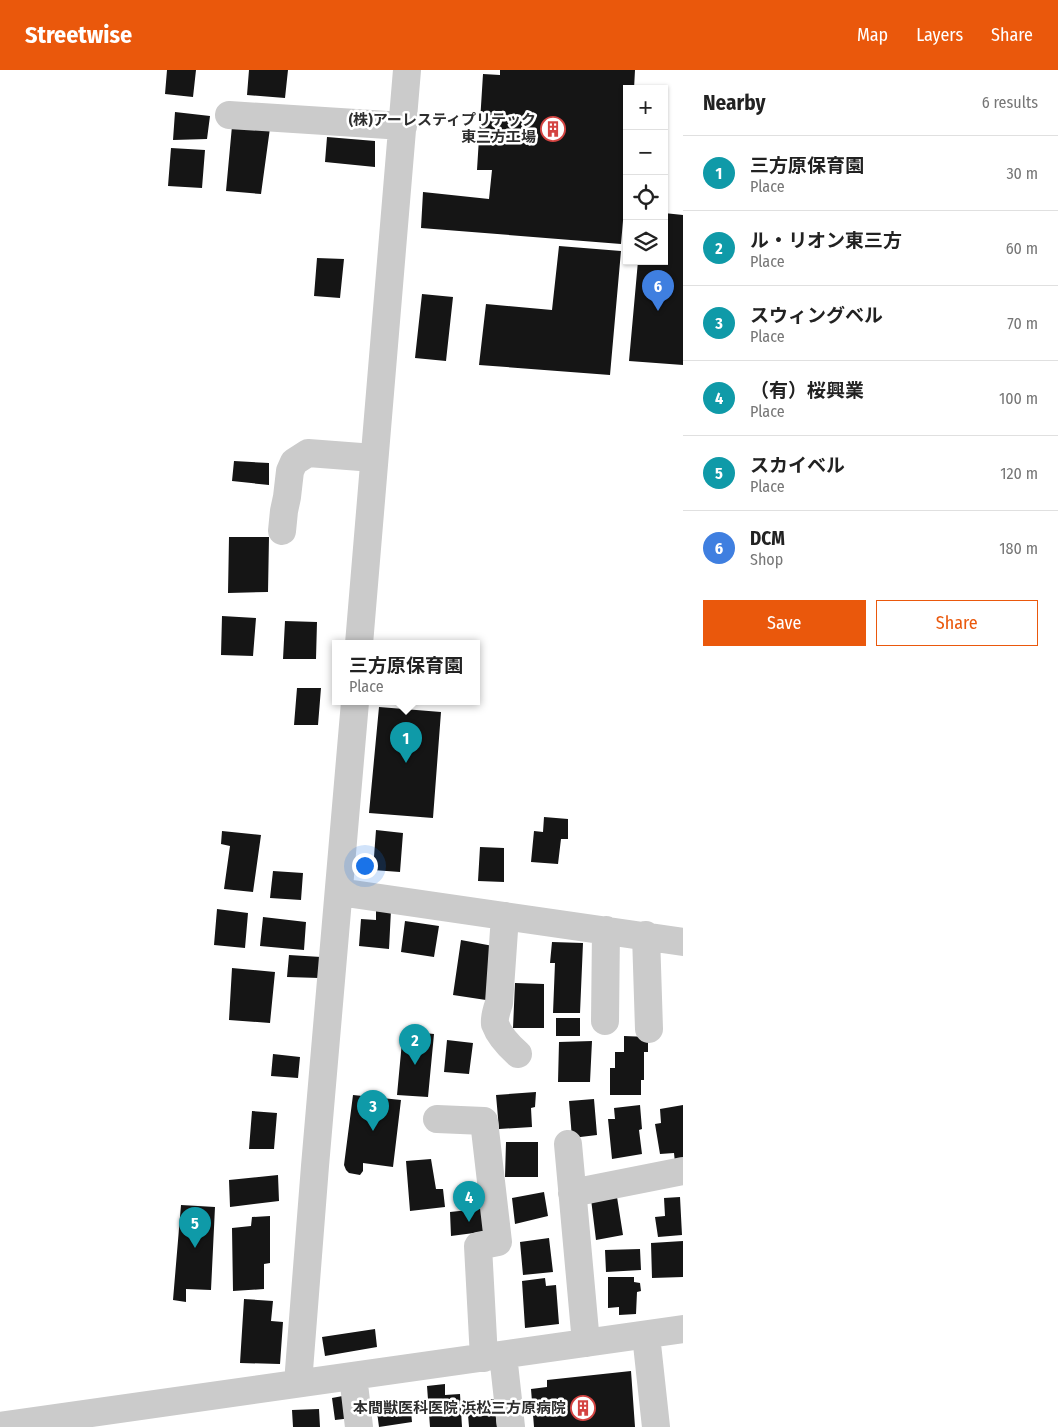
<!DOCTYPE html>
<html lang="en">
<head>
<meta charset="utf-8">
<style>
	:root { --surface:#fff; --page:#f2f2f2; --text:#222; --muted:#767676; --line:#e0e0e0; --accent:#ea580c }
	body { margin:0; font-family:"Fira Sans Condensed","Noto Sans JP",sans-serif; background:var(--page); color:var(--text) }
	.controls { position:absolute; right:15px; top:15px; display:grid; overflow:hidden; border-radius:0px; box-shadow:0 1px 4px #0004 }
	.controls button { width:45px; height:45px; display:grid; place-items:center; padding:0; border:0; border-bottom:1px solid var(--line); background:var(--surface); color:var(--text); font:25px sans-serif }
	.you { position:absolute; left:364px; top:795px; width:18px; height:18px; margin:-12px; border:4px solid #fff; border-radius:50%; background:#1a73e8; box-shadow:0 0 0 8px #1a73e833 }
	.badge { display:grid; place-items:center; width:32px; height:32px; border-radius:50%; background:var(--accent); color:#fff; font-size:16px; font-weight:700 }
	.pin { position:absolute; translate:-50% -41px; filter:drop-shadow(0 1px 2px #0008) }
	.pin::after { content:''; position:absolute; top:26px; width:18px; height:15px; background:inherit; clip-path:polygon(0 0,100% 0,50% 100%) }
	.popup { position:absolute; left:332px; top:570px; width:148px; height:65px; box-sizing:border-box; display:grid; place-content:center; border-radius:0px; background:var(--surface); filter:drop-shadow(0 1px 4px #0005); font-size:16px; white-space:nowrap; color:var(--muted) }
	.popup b { font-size:19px; color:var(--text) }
	.popup::after { content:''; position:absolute; left:50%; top:100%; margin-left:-10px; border:10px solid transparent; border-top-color:var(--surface) }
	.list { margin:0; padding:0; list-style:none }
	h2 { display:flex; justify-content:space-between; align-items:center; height:65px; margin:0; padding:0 20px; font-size:21px }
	h2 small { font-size:16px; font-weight:400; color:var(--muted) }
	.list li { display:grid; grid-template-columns:32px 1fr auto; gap:15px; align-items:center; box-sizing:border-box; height:75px; padding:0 20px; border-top:1px solid var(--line) }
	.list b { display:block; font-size:19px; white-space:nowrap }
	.list p { margin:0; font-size:16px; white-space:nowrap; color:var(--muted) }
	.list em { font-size:16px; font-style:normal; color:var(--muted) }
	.actions { display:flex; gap:10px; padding:15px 20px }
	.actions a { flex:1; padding:11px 0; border:1px solid var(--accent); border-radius:0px; text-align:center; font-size:18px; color:var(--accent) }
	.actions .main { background:var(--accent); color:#fff }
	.icon { flex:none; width:28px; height:28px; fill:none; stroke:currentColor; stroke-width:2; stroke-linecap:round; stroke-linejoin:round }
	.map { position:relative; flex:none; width:683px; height:1357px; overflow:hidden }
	header { display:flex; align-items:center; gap:30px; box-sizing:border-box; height:70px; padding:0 25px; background:var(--accent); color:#fff }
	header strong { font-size:24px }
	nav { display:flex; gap:28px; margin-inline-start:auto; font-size:18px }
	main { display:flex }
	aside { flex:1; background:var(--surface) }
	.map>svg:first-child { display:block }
</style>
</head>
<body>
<header>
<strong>Streetwise</strong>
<nav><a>Map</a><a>Layers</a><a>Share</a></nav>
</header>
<main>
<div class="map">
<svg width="683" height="1357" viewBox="0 0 683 1357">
	<rect width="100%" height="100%" fill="#fff"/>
	<path fill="#151515" d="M167,0H196L193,27L165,24Z
		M249,0H288L285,28L247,25Z
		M500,0H635L634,19H627V104L621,174L421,158L423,122L489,129L492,100H477L483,4L500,5Z
		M175,42L210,46L207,69L173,70Z
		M232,56L270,58L261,124L226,121Z
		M327,67L375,71V97L325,92Z
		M171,78L205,80L202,118L168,116Z
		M664,143L683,145V295L629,291L638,191H664Z
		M559,176L621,181L610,305L479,295L486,234L552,240Z
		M317,188L344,189L340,228L314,226Z
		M422,224L453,227L446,291L415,288Z
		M234,391L269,393V415L232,411Z
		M229,467H269L268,522L228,523Z
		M222,546L256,548L253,586L221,585Z
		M285,551L317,552L316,589H283Z
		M297,618H321L318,655H294Z
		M379,637L441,642L433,748L369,743Z
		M544,747L568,749V769H561L558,794L531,792L534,761L543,762Z
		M376,760L403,763L400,802L373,800Z
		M222,761L261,765L253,822L224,819L230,776L221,774Z
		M480,777L504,778V812L478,811Z
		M273,801L303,803L301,830L270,828Z
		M217,839L248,843L245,878L214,875Z
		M376,839L391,840L389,879L359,876L361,849L376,850Z
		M263,847L306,852L304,880L260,876Z
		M405,851L439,856L434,887L401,882Z
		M461,870L493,876L486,930L453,925Z
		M552,872L583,873L580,943H553L555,893H550Z
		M289,885L321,887L319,908L287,907Z
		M232,898L275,902L270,953L229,950Z
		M515,913L544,914V958H513Z
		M556,948H580V966H556Z
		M403,961L434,964L428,1027L397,1025Z
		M624,966L648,967V982H644V1010H641V1025H610V998H615V982H624Z
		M447,970L473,973L469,1004L444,1002Z
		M592,971L590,1012H558L559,972Z
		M273,984L300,987L298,1008L271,1006Z
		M536,1022L535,1037L531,1038L532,1057L499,1059L496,1025Z
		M353,1025L401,1030L393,1097L363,1093V1101L360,1105L349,1103L346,1100L344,1095Z
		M594,1029L597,1065L572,1068L569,1031Z
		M640,1035L642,1059L639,1060L642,1084L612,1089L608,1049H615L614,1038Z
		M683,1035V1091L675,1093L674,1083L660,1084L655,1054L661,1053L660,1039Z
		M252,1041L277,1043L274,1079H249Z
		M506,1072H538V1107H505Z
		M431,1089L436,1119H443L445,1137L410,1141L406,1091Z
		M278,1105L279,1131L230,1137L229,1110Z
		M544,1122L548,1146L515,1154L512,1128Z
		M617,1127L623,1165L596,1170L591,1129Z
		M680,1127L682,1165L658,1167L655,1147L665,1146L664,1128Z
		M181,1135L215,1137L211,1220L186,1219V1232L173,1230Z
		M487,1138L489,1161L451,1166L450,1142Z
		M270,1146V1193L264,1194V1219L233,1221L232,1158L251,1156L252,1147Z
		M549,1168L553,1202L523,1205L520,1172Z
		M683,1171V1207L652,1208L651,1173Z
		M640,1179L641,1200L606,1202L605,1180Z
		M608,1207H634V1212L640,1213L641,1221L637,1222L636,1244L619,1245V1237L608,1238Z
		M545,1208L546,1216L556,1215L559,1254L525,1258L522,1211Z
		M244,1229L273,1231L271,1251L283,1252L280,1294L240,1293Z
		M375,1259L377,1277L325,1286L322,1267Z
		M631,1301L635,1357H534L531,1319L547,1317V1310Z
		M445,1314V1325L460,1324L462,1357H430L427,1316Z
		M348,1325L352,1348L335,1350L332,1328Z
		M494,1329L497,1357H469L467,1332Z
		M410,1331L412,1352L379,1357L376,1334Z
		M319,1339L320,1357H293L292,1340Z"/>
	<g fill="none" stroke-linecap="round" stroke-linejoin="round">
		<path stroke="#cbcbcb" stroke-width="28" d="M229,45L403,56
			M282,461L284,441L287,427L290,401L294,392L308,383L374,388
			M359,574L407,0
			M339,822L683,872
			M505,846L499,933C497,939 494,947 495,954C499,965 509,976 518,984
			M646,865L649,959
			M605,951L606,860
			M437,1049L484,1051L498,1172L478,1176L484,1288
			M568,1074L586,1273
			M572,1123L683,1101
			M646,1265L656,1357
			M503,1285L511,1357
			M353,1306L359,1357
			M298,1313L315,1096L355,632
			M0,1356L683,1259"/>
	</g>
	<defs>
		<symbol id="building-ring" viewBox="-11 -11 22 22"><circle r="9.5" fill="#fff" stroke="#d44442" stroke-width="1.5"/><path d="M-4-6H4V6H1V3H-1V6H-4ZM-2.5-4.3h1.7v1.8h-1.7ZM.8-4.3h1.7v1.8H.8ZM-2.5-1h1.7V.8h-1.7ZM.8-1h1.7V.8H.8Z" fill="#d44442"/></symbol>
	</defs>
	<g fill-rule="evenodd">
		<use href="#building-ring" x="539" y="45" width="28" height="28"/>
		<use href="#building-ring" x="569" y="1324" width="28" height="28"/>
	</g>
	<g text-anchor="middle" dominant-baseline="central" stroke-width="5" stroke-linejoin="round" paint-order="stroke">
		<g font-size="15" font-weight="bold" fill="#2e2e2e" stroke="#fff" text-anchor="end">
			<text x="536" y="50">(株)アーレスティプリテック<tspan x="536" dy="17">東三方工場</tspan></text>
			<text x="566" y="1338">本間獣医科医院 浜松三方原病院</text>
		</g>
	</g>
</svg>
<div class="controls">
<button>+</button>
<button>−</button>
<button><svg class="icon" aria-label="locate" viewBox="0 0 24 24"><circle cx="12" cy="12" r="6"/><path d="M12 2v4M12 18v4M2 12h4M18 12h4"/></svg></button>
<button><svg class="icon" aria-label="layers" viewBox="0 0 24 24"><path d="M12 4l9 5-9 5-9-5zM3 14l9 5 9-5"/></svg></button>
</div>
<div class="you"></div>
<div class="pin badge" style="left:406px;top:693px;background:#0f9aa8">1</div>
<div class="popup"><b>三方原保育園</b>Place</div>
<div class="pin badge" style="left:415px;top:995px;background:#0f9aa8">2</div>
<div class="pin badge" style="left:373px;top:1061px;background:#0f9aa8">3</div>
<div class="pin badge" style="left:469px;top:1152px;background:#0f9aa8">4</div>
<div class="pin badge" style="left:195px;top:1178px;background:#0f9aa8">5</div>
<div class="pin badge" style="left:658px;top:241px;background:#3f7fe0">6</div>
</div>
<aside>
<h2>Nearby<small>6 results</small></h2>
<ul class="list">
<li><span class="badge" style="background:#0f9aa8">1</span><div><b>三方原保育園</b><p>Place</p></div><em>30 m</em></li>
<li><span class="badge" style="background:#0f9aa8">2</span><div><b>ル・リオン東三方</b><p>Place</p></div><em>60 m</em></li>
<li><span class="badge" style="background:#0f9aa8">3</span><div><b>スウィングベル</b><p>Place</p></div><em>70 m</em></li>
<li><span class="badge" style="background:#0f9aa8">4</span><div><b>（有）桜興業</b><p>Place</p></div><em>100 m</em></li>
<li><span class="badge" style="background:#0f9aa8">5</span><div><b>スカイベル</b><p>Place</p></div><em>120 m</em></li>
<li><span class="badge" style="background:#3f7fe0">6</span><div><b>DCM</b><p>Shop</p></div><em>180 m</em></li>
</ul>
<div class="actions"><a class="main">Save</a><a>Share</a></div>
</aside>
</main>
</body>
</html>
